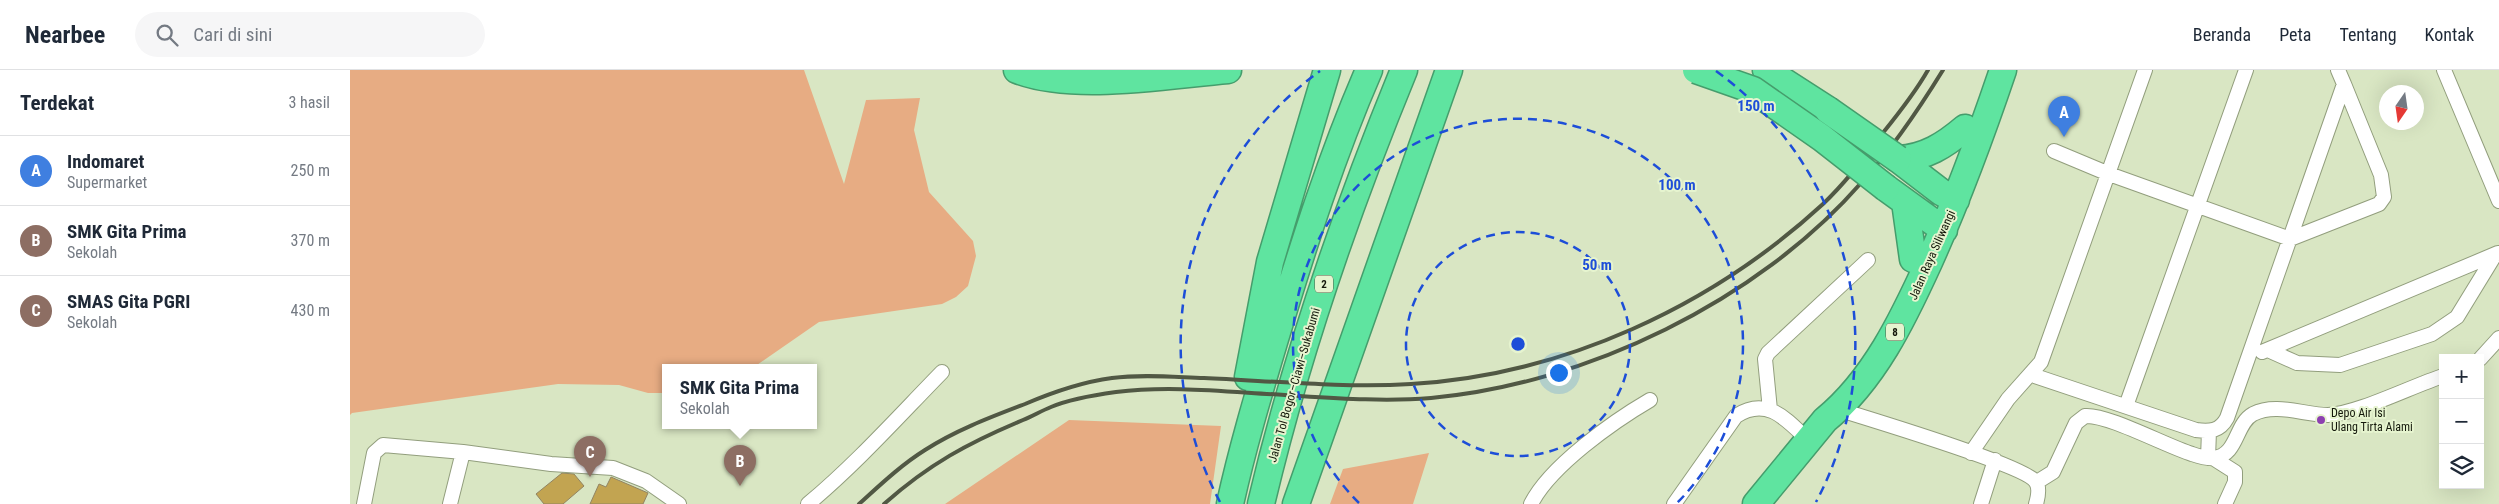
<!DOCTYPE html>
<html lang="id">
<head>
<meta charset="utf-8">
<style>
	:root { --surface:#fff; --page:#f6f6f7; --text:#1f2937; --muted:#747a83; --line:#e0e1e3; --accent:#8d40b1 }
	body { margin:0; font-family:"Roboto Condensed",sans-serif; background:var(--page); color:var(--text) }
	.controls { position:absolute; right:15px; bottom:15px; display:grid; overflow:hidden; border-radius:0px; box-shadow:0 5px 20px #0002 }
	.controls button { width:45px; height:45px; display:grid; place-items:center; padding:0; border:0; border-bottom:1px solid var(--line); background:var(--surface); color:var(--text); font:25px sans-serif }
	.compass { position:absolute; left:2029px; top:15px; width:45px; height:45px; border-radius:50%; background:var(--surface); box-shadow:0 5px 20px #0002; rotate:193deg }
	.you { position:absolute; left:1208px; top:302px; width:18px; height:18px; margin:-12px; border:4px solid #fff; border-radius:50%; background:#1a73e8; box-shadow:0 0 0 8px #1a73e833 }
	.badge { display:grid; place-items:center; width:32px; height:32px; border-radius:50%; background:var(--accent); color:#fff; font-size:16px; font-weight:700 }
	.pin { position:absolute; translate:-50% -41px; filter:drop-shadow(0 1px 2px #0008) }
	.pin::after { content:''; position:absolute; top:26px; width:18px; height:15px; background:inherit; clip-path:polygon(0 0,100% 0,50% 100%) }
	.popup { position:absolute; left:312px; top:294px; width:155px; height:65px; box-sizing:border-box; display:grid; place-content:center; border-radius:0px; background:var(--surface); filter:drop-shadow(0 1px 4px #0005); font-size:16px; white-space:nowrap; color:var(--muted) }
	.popup b { font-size:19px; color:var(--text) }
	.popup::after { content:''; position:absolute; left:50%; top:100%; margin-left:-10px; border:10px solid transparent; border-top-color:var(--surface) }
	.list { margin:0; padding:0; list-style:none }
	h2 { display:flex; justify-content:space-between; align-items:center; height:65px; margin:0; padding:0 20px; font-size:21px }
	h2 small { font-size:16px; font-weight:400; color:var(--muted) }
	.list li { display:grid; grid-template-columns:32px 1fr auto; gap:15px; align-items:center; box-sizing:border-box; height:70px; padding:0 20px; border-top:1px solid var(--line) }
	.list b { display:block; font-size:19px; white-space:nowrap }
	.list p { margin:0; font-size:16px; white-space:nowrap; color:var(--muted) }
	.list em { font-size:16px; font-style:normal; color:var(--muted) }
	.icon { flex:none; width:28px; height:28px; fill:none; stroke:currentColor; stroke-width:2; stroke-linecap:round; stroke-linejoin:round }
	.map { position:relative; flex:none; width:2149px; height:434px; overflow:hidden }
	header { display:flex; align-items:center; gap:30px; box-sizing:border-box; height:70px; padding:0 25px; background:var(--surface); border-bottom:1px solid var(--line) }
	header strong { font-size:24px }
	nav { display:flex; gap:28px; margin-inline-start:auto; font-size:18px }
	.search { width:350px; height:45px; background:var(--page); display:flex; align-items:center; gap:12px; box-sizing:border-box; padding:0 18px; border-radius:28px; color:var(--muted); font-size:19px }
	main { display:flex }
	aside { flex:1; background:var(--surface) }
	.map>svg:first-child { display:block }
</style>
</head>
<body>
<header>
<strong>Nearbee</strong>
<div class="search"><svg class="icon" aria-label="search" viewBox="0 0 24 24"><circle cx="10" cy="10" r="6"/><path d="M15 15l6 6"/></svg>Cari di sini</div>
<nav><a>Beranda</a><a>Peta</a><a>Tentang</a><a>Kontak</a></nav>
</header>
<main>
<aside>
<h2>Terdekat<small>3 hasil</small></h2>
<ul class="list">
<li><span class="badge" style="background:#3f7fe0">A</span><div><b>Indomaret</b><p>Supermarket</p></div><em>250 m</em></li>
<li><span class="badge" style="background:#8d6e63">B</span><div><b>SMK Gita Prima</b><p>Sekolah</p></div><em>370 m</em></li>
<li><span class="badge" style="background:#8d6e63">C</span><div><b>SMAS Gita PGRI</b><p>Sekolah</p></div><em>430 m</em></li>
</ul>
</aside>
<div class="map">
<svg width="2149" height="434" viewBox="0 0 2149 434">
	<rect width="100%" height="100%" fill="#d9e6c3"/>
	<path fill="#e7ac83" d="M0,0H454L494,114L516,30L570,28L564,60L579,122L623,171L626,186L618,216L606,227L592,234L469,252L404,297H316V323H298L269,315L208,314L2,343L0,345Z
		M719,350L871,356L860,434H595Z
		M1079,383L1063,434H980L993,399Z"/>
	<path fill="#c2a451" stroke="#918463" d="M212,403L224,404L234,416L213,434H194L186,424Z
		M261,407L298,423L293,434H240L249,414L256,417Z"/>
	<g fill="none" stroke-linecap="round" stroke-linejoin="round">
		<defs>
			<path id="street" d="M2094,0L2149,131
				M1704,81L1759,104L1940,169L2029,134L2034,127L2031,105L1994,14
				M1918,280L1947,293L1990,295L2082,264L2107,247L2145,185
				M1912,282L2148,183
				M2130,289L2149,268
				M1682,305L1846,360C1860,362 1870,361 1877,348L1994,14L1988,0
				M1776,336L1896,0
				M1484,338C1513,347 1676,396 1686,412C1690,418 1688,427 1686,434
				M1420,340L1415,289L1418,283L1518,190
				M1621,383L1658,329L1691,292L1795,0
				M1858,388L1859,361
				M1863,388L1885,402V412L1875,434
				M1687,412L1703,402L1726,353L1735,346C1757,344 1816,376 1842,384C1848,386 1857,389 1864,388C1888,385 1885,354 1903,344C1926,332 1954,345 1978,345C2007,344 2062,316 2093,306
				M14,434L24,383L33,375L113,382L201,394L263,398L296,411L329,434
				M100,434L113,382
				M458,434C506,394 548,347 592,302
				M1181,434C1200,396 1264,351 1300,330
				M1324,434L1386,346C1417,326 1436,349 1458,370
				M1631,434L1645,390"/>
			<path id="highway" d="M667,0C723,22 818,5 878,0
				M1416,0L1478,40
				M1548,89C1575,88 1595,75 1615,58
				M1548,89L1591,122L1606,130
				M1536,118L1594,160
				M1555,132L1563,189
				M898,307L920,192L977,0
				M880,434C893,375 910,319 927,262C954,173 982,85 1019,0
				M911,434C946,286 996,141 1054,0
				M946,434L1099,0
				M1406,434L1475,350C1524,310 1553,249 1579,192C1607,130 1631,65 1653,0"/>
		</defs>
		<use href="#street" stroke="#929e7d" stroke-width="16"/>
		<use href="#highway" stroke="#459d6c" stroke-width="29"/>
		<use href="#street" stroke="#fff" stroke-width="14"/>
		<use href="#highway" stroke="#5fe4a0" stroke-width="26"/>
		<path stroke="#515844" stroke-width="4" d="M509,434C530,415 551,395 575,380C606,360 641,347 675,334C703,322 732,312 762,308C792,304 824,307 854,308C922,311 993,318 1061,314C1213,305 1361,237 1473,134C1495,113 1514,89 1532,64C1549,43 1565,23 1578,0
			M534,434C579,394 618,373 673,350C683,346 691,341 701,337C720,329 744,325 766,322C821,315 879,322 935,325C983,328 1033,332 1081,328C1236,314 1408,231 1511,113C1542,79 1569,39 1593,0"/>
		<defs>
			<path id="highway-bridge" d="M1346,0L1403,20L1472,68L1536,118
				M1478,40L1548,89"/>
		</defs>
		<use href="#highway-bridge" stroke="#459d6c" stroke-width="29" stroke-linecap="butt"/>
		<use href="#highway-bridge" stroke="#5fe4a0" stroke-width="26"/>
	</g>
	<g fill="none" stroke="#1d4ed8" stroke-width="2.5" stroke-dasharray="9 6">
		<circle cx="1168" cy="274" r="112"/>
		<path d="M1009 433A225 225 0 1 1 1327 433"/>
		<path d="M870 432A337 337 0 0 1 970 1M1366 1A337 337 0 0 1 1466 432"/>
	</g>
	<circle fill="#8d40b1" stroke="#e6f4cf" stroke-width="2" cx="1971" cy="350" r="5"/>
	<g text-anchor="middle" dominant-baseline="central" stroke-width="4" stroke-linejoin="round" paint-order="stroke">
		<g fill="#e6f4cf" stroke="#535a46" stroke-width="1">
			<rect x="965" y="205.5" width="18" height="17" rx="4"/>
			<rect x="1536" y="253.5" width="18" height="17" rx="4"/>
		</g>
		<g font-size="11" font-weight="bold" fill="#14180b">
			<text x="974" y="214">2</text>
			<text x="1545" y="262">8</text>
		</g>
		<g font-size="12" fill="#14180b" stroke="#e6f4cf">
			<text transform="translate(1582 185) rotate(-66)">Jalan Raya Siliwangi</text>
			<text transform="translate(944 315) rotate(-74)">Jalan Tol Bogor–Ciawi–Sukabumi</text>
		</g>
		<g font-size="12" fill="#14180b" stroke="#e6f4cf" text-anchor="start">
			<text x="1981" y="343">Depo Air Isi<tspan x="1981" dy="14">Ulang Tirta Alami</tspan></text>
		</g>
	</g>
	<circle cx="1168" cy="274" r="8" fill="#1d4ed8" stroke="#e6f4cf" stroke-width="2.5"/>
	<g font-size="15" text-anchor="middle" font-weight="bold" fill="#1d4ed8" stroke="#e6f4cf" stroke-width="4" stroke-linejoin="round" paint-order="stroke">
		<text x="1406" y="41">150 m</text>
		<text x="1327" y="120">100 m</text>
		<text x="1247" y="200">50 m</text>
	</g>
</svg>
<div class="controls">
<button>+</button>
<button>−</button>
<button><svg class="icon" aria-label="layers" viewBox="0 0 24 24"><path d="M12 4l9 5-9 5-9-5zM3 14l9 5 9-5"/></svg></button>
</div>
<svg class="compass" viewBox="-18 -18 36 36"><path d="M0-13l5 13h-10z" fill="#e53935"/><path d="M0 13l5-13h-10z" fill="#747a83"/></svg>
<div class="you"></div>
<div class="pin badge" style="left:1714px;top:67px;background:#3f7fe0">A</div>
<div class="pin badge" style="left:390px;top:416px;background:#8d6e63">B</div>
<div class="popup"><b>SMK Gita Prima</b>Sekolah</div>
<div class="pin badge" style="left:240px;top:407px;background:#8d6e63">C</div>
</div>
</main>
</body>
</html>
